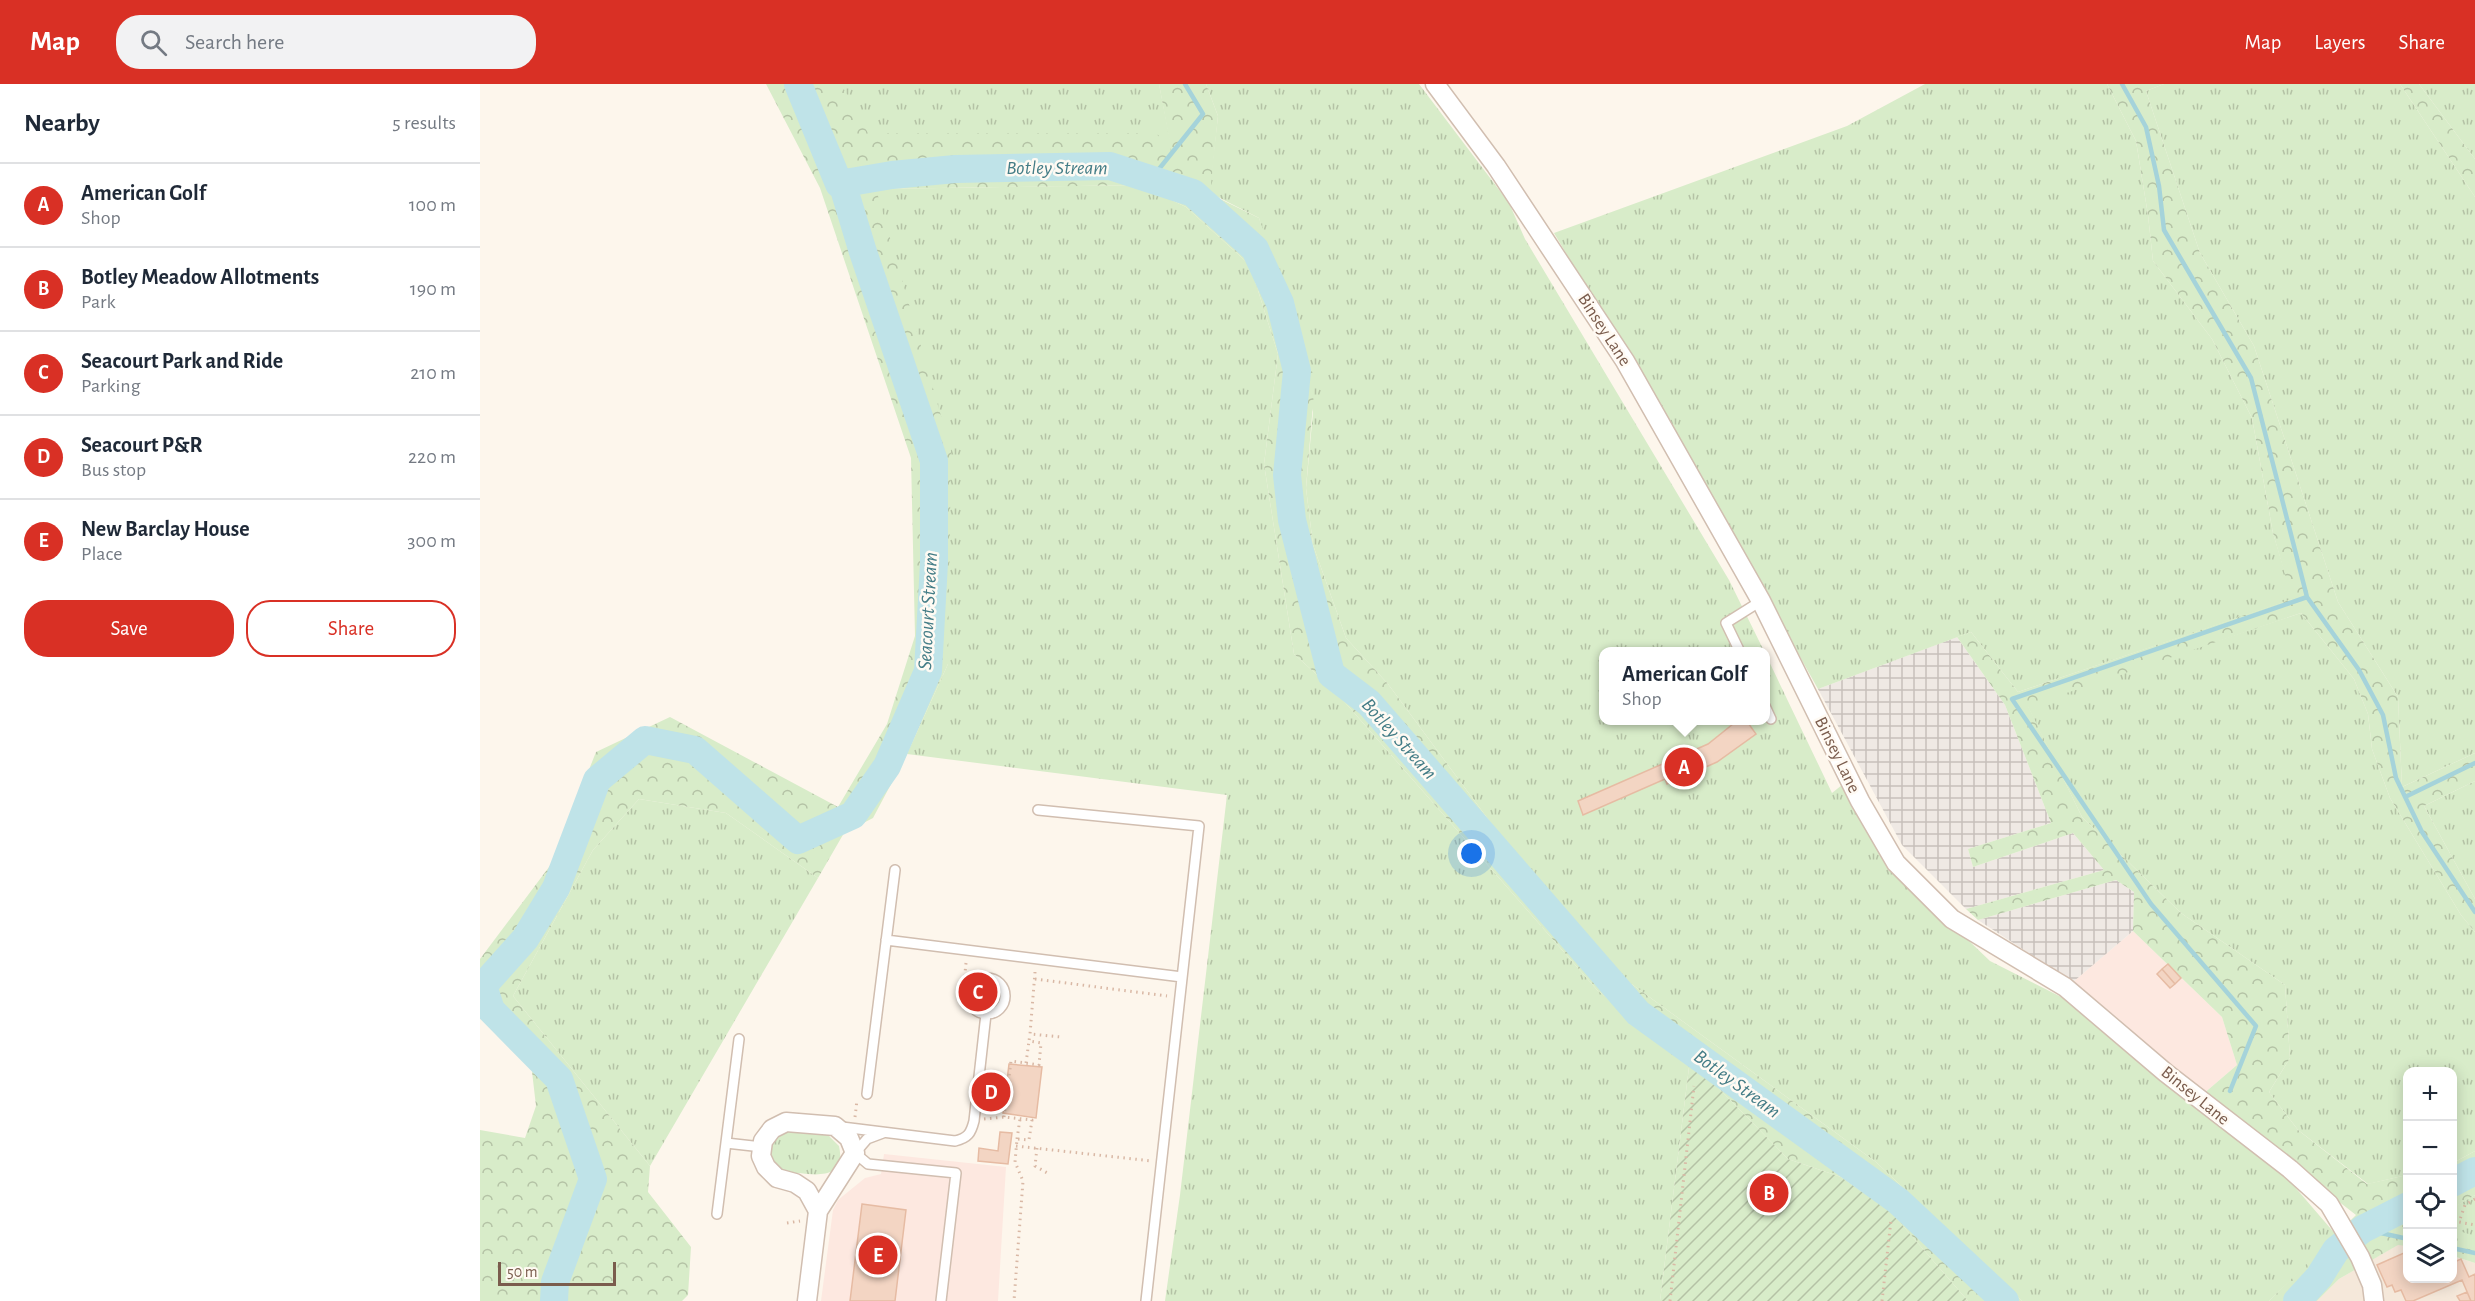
<!DOCTYPE html>
<html lang="en">
<head>
<meta charset="utf-8">
<style>
	:root { --surface:#fff; --page:#f2f2f3; --text:#1f2937; --muted:#747a83; --line:#e0e1e3; --accent:#d93025 }
	body { margin:0; font-family:"Alegreya Sans",sans-serif; background:var(--page); color:var(--text) }
	.controls { position:absolute; right:18px; bottom:18px; display:grid; overflow:hidden; border-radius:12px; box-shadow:0 3px 15px #0003 }
	.controls button { width:54px; height:54px; display:grid; place-items:center; padding:0; border:0; border-bottom:2px solid var(--line); background:var(--surface); color:var(--text); font:30px sans-serif }
	.scale { position:absolute; left:18px; bottom:15px; width:118px; box-sizing:border-box; padding-left:6px; border:3px solid #7a5c4d; border-top:0; font-size:16px; line-height:21px; white-space:nowrap; color:#7a5c4d; -webkit-text-stroke:4px #fffaf3; paint-order:stroke }
	.you { position:absolute; left:992px; top:770px; width:21px; height:21px; margin:-15px; border:4px solid #fff; border-radius:50%; background:#1a73e8; box-shadow:0 0 0 9px #1a73e833 }
	.badge { display:grid; place-items:center; width:39px; height:39px; border-radius:50%; background:var(--accent); color:#fff; font-size:20px; font-weight:700 }
	.pin { position:absolute; translate:-50% -50%; border:3px solid #fff; box-shadow:0 2px 6px #0006 }
	.popup { position:absolute; left:1119px; top:563px; width:171px; height:78px; box-sizing:border-box; display:grid; place-content:center; border-radius:12px; background:var(--surface); filter:drop-shadow(0 2px 4px #0005); font-size:20px; white-space:nowrap; color:var(--muted) }
	.popup b { font-size:22px; color:var(--text) }
	.popup::after { content:''; position:absolute; left:50%; top:100%; margin-left:-12px; border:12px solid transparent; border-top-color:var(--surface) }
	.list { margin:0; padding:0; list-style:none }
	h2 { display:flex; justify-content:space-between; align-items:center; height:78px; margin:0; padding:0 24px; font-size:26px }
	h2 small { font-size:20px; font-weight:400; color:var(--muted) }
	.list li { display:grid; grid-template-columns:39px 1fr auto; gap:18px; align-items:center; box-sizing:border-box; height:84px; padding:0 24px; border-top:2px solid var(--line) }
	.list b { display:block; font-size:22px; white-space:nowrap }
	.list p { margin:0; font-size:20px; white-space:nowrap; color:var(--muted) }
	.list em { font-size:20px; font-style:normal; color:var(--muted) }
	.actions { display:flex; gap:12px; padding:18px 24px }
	.actions a { flex:1; padding:14px 0; border:2px solid var(--accent); border-radius:24px; text-align:center; font-size:21px; color:var(--accent) }
	.actions .main { background:var(--accent); color:#fff }
	.icon { flex:none; width:33px; height:33px; fill:none; stroke:currentColor; stroke-width:2; stroke-linecap:round; stroke-linejoin:round }
	.map { position:relative; flex:none; width:1995px; height:1217px; overflow:hidden }
	header { display:flex; align-items:center; gap:36px; box-sizing:border-box; height:84px; padding:0 30px; background:var(--accent); color:#fff }
	header strong { font-size:28px }
	nav { display:flex; gap:33px; margin-inline-start:auto; font-size:21px }
	.search { width:420px; height:54px; background:var(--page); display:flex; align-items:center; gap:15px; box-sizing:border-box; padding:0 21px; border-radius:24px; color:var(--muted); font-size:22px }
	main { display:flex }
	aside { flex:1; background:var(--surface) }
	.map>svg:first-child { display:block }
</style>
</head>
<body>
<header>
<strong>Map</strong>
<div class="search"><svg class="icon" aria-label="search" viewBox="0 0 24 24"><circle cx="10" cy="10" r="6"/><path d="M15 15l6 6"/></svg>Search here</div>
<nav><a>Map</a><a>Layers</a><a>Share</a></nav>
</header>
<main>
<aside>
<h2>Nearby<small>5 results</small></h2>
<ul class="list">
<li><span class="badge">A</span><div><b>American Golf</b><p>Shop</p></div><em>100 m</em></li>
<li><span class="badge">B</span><div><b>Botley Meadow Allotments</b><p>Park</p></div><em>190 m</em></li>
<li><span class="badge">C</span><div><b>Seacourt Park and Ride</b><p>Parking</p></div><em>210 m</em></li>
<li><span class="badge">D</span><div><b>Seacourt P&amp;R</b><p>Bus stop</p></div><em>220 m</em></li>
<li><span class="badge">E</span><div><b>New Barclay House</b><p>Place</p></div><em>300 m</em></li>
</ul>
<div class="actions"><a class="main">Save</a><a>Share</a></div>
</aside>
<div class="map">
<svg width="1995" height="1217" viewBox="0 0 1995 1217">
	<defs>
		<pattern id="industrial-grid" width="8" height="8" patternUnits="userSpaceOnUse" patternTransform="scale(1.5)"><rect width="8" height="8" fill="#efe9e4"/><path d="M0 4h8M4 0v8" fill="none" stroke="#c7c0bb"/></pattern>
		<pattern id="grass-tufts" width="24" height="20" patternUnits="userSpaceOnUse" patternTransform="scale(1.5)"><rect width="24" height="20" fill="#d8ecc9"/><path d="M3 7l-1-3M5 7V3M7 7l1-3M15 17l-1-3M17 17v-4M19 17l1-3" fill="none" stroke="#b4c2a5"/></pattern>
		<pattern id="forest-crowns" width="20" height="18" patternUnits="userSpaceOnUse" patternTransform="scale(1.5)"><rect width="20" height="18" fill="#d8ecc9"/><path d="M2 6a3 3 0 1 1 6 0M12 15a3 3 0 1 1 6 0" fill="none" stroke="#b4c2a5"/></pattern>
		<pattern id="garden-furrows" width="10" height="10" patternUnits="userSpaceOnUse" patternTransform="scale(1.5)"><rect width="10" height="10" fill="#d8ecc9"/><path d="M-1 1l2-2M0 10L10 0M9 11l2-2" fill="none" stroke="#b4c2a5"/></pattern>
	</defs>
	<rect width="100%" height="100%" fill="#fdf6ec"/>
	<path fill="#f5e8da" d="M1919,1160L1927,1162L1928,1194H1972L1973,1172L1995,1179V1217H1837L1859,1195Z"/>
	<path fill="#fde8e0" d="M1653,847L1742,933L1757,981L1722,1011L1639,935L1593,898Z
		M404,1070L526,1083L518,1217H341L353,1126L358,1116L385,1094L401,1090Z"/>
	<path fill="url(#industrial-grid)" d="M1477,553L1525,621L1571,739L1488,765L1493,783L1593,749L1624,786L1486,825L1422,761L1338,605Z
		M1636,796L1654,808L1653,847L1593,898L1498,836Z"/>
	<path fill="url(#grass-tufts)" d="M344,0H679L693,71L729,110L738,32L726,0H939L1029,119L1045,155L1249,496L1284,567L1123,568V636H1285V569L1352,709L1362,701L1419,790L1510,877L1597,921L1808,1095L1857,1152L1789,1217H1542L1396,1078L1146,896L1142,899L1025,758L908,600L866,554L833,461L826,404L833,328L779,134L640,63L381,86Z
		M1445,0H1627L1656,57L1668,131L1673,177L1732,255L1772,334L1793,449L1813,515L1538,608L1491,548L1338,605L1220,394L1074,149L1367,42Z
		M1684,0H1920L1995,113V669L1922,703L1918,613L1858,518L1774,262L1720,169L1666,7Z
		M1939,0H1995V75Z
		M660,101L706,123L770,181L798,270L784,380L814,570L855,607L1118,907L1210,975L1180,1217H685L700,1111L747,711L427,670L468,580L395,105Z
		M1821,529L1874,595L1888,630L1892,665L1910,714L1981,831L1995,848V1067L1973,1079L1972,988H1928L1927,1091L1888,1100L1818,1046L1789,1008L1810,974L1805,901L1701,829L1602,733L1547,621Z
		M1995,697V815L1944,722Z
		M159,715L246,729L338,794L170,1082L33,912L113,766Z
		M304,1047L342,1050L349,1052L359,1062C366,1093 341,1092 319,1089C313,1089 306,1089 301,1086C297,1084 293,1080 290,1077V1059Z
		M1995,1111V1153L1973,1146L1972,1124Z"/>
	<path fill="url(#forest-crowns)" d="M286,0H361L388,49H676L692,70L679,0H726L738,32L730,110L779,134L835,296L826,404L833,461L866,554L908,600L1025,758L1142,899L1146,896L1396,1078L1542,1217H1488L1411,1128L1361,1093L1308,1075L1210,975L1118,907L855,607L814,570L784,380L798,270L770,181L706,123L660,101L396,105L471,367L468,580L427,670L393,734L364,749L338,794L246,729L159,715L113,766L33,912L170,1082L168,1108L211,1163L208,1211L202,1217H0V1046L45,1054L56,1022L51,979L4,931L0,919V875L72,779L116,668L190,633L358,723L407,640L435,552L431,374L340,104Z
		M1627,0H1684L1666,7L1720,169L1774,262L1858,518L1918,613L1922,703L1995,669V697L1944,722L1995,815V848L1981,831L1910,714L1892,665L1888,630L1874,595L1821,529L1548,622L1602,733L1701,829L1805,901L1810,974L1789,1008L1818,1046L1887,1100L1927,1091V1162L1918,1161L1859,1195L1837,1217H1789L1876,1131L1722,1011L1757,981L1742,933L1653,847L1654,808L1636,796L1498,836L1486,825L1624,786L1593,749L1493,783L1488,765L1571,739L1525,621L1477,553L1491,548L1538,608L1812,515L1793,449L1772,334L1732,255L1673,177L1668,131L1656,57Z
		M1920,0H1939L1995,75V113Z
		M1995,1067V1111L1973,1124V1079Z
		M1973,1145L1995,1152V1179L1973,1172Z"/>
	<path fill="url(#garden-furrows)" d="M1210,975L1308,1075L1361,1093L1411,1128L1488,1217H1180Z"/>
	<g fill="none" stroke-linecap="round" stroke-linejoin="round">
		<path stroke="#a5d3da" stroke-width="4.5" d="M1642,0L1666,43L1679,102L1684,146L1771,294L1827,513L1879,586L1903,631L1916,694L1942,748L1995,828
			M671,95L723,30L705,0
			M1925,713L1995,679
			M1750,1007L1776,942L1671,820L1532,615L1827,513
			M1883,1145L1928,1155
			M1972,1164L1995,1169"/>
		<path stroke="#bfe3e8" stroke-width="28" d="M359,100L412,91L475,85L630,82L713,109L775,165L800,219L817,287L807,391L812,436L851,590L889,619L1158,929L1418,1117L1525,1217
			M1972,1099L1995,1087
			M74,1217L75,1198L113,1095L79,995L11,926L3,902L45,855L76,804L117,696L165,656L215,666L318,756L373,731L407,682L448,587L454,479V377L383,168L363,102L359,100L318,0
			M1817,1217L1839,1193L1856,1166L1883,1145L1928,1122"/>
	</g>
	<path fill="#f3d5c3" stroke="#e6bba3" stroke-width="1.5" d="M1258,636H1266L1276,650L1237,678L1187,700L1185,695L1103,731L1098,717L1228,660Z
		M1688,880L1701,894L1695,900L1682,885Z
		M1682,885L1695,900L1690,904L1677,890Z
		M529,980L562,983L556,1034L523,1029Z
		M520,1048L532,1049L528,1080L498,1077L499,1064L518,1067Z
		M382,1120L426,1126L415,1217H370Z
		M1926,1168L1928,1194H1972V1179L1981,1175L1989,1193L1995,1190V1217H1991L1982,1196L1933,1217H1926L1921,1206L1915,1208L1912,1201L1907,1203L1897,1181Z
		M1987,1208L1991,1217H1980L1977,1212Z"/>
	<g fill="none" stroke-linecap="round" stroke-linejoin="round">
		<defs>
			<path id="service" d="M1260,568L1246,539L1281,517
				M1285,622L1291,635
				M558,726L719,742L666,1217
				M406,856L702,893
				M489 912a18 18 0 1 1 36 0a18 18 0 1 1-36 0Z
				M387,1010L415,786
				M362,1043L475,1057C488,1054 491,1049 494,1037L506,930
				M403,1049L387,1055L375,1069L388,1080L476,1089L461,1217
				M246,1059L282,1063
				M237,1130L259,955"/>
			<path id="minor" d="M955,0L1016,82L1145,277L1281,517L1380,717L1416,779L1472,835L1585,903L1686,989L1810,1085L1849,1120L1880,1173L1892,1201L1894,1217
				M327,1217L338,1127L375,1069L369,1054L355,1042L306,1038L292,1045L283,1057L281,1072L286,1083L297,1094L315,1099L327,1107L338,1127"/>
		</defs>
		<use href="#service" stroke="#d1beb0" stroke-width="12"/>
		<use href="#minor" stroke="#d1beb0" stroke-width="21"/>
		<path stroke="#d9b8a5" stroke-width="3" stroke-dasharray="1.5 4.5" stroke-linecap="butt" d="M486,879L484,899L491,903
			M555,888L550,950L581,953
			M555,895L687,912
			M546,979L549,957
			M375,1033L377,1016
			M524,1033L531,977L559,981L561,959L549,957L550,950
			M504,1035L524,1033L552,1036L549,1056L537,1055L535,1078L543,1097L534,1217
			M537,1055L540,1035
			M536,1062L672,1077
			M557,1064L555,1082L569,1090
			M1995,1115L1985,1121L1979,1138L1995,1141
			M307,1139L320,1137
			M1190,1217L1214,1002
			M1402,1217L1411,1136"/>
		<use href="#service" stroke="#fff" stroke-width="9"/>
		<use href="#minor" stroke="#fff" stroke-width="18"/>
	</g>
	<g text-anchor="middle" dominant-baseline="central" stroke-width="5" stroke-linejoin="round" paint-order="stroke">
		<g font-size="18" fill="#7a5c4d" stroke="#fffaf3">
			<text transform="translate(1124 246) rotate(57)">Binsey Lane</text>
			<text transform="translate(1357 671) rotate(64)">Binsey Lane</text>
			<text transform="translate(1715 1012) rotate(39)">Binsey Lane</text>
		</g>
		<g font-size="20" font-style="italic" fill="#437c86" stroke="#fffaf3">
			<text x="577" y="84">Botley Stream</text>
			<text transform="translate(448 527) rotate(-87)">Seacourt Stream</text>
			<text transform="translate(919 655) rotate(48)">Botley Stream</text>
			<text transform="translate(1257 1000) rotate(36)">Botley Stream</text>
		</g>
	</g>
</svg>
<div class="controls">
<button>+</button>
<button>−</button>
<button><svg class="icon" aria-label="locate" viewBox="0 0 24 24"><circle cx="12" cy="12" r="6"/><path d="M12 2v4M12 18v4M2 12h4M18 12h4"/></svg></button>
<button><svg class="icon" aria-label="layers" viewBox="0 0 24 24"><path d="M12 4l9 5-9 5-9-5zM3 14l9 5 9-5"/></svg></button>
</div>
<div class="scale">50 m</div>
<div class="you"></div>
<div class="pin badge" style="left:1204px;top:683px">A</div>
<div class="popup"><b>American Golf</b>Shop</div>
<div class="pin badge" style="left:1289px;top:1109px">B</div>
<div class="pin badge" style="left:498px;top:908px">C</div>
<div class="pin badge" style="left:511px;top:1008px">D</div>
<div class="pin badge" style="left:398px;top:1171px">E</div>
</div>
</main>
</body>
</html>
